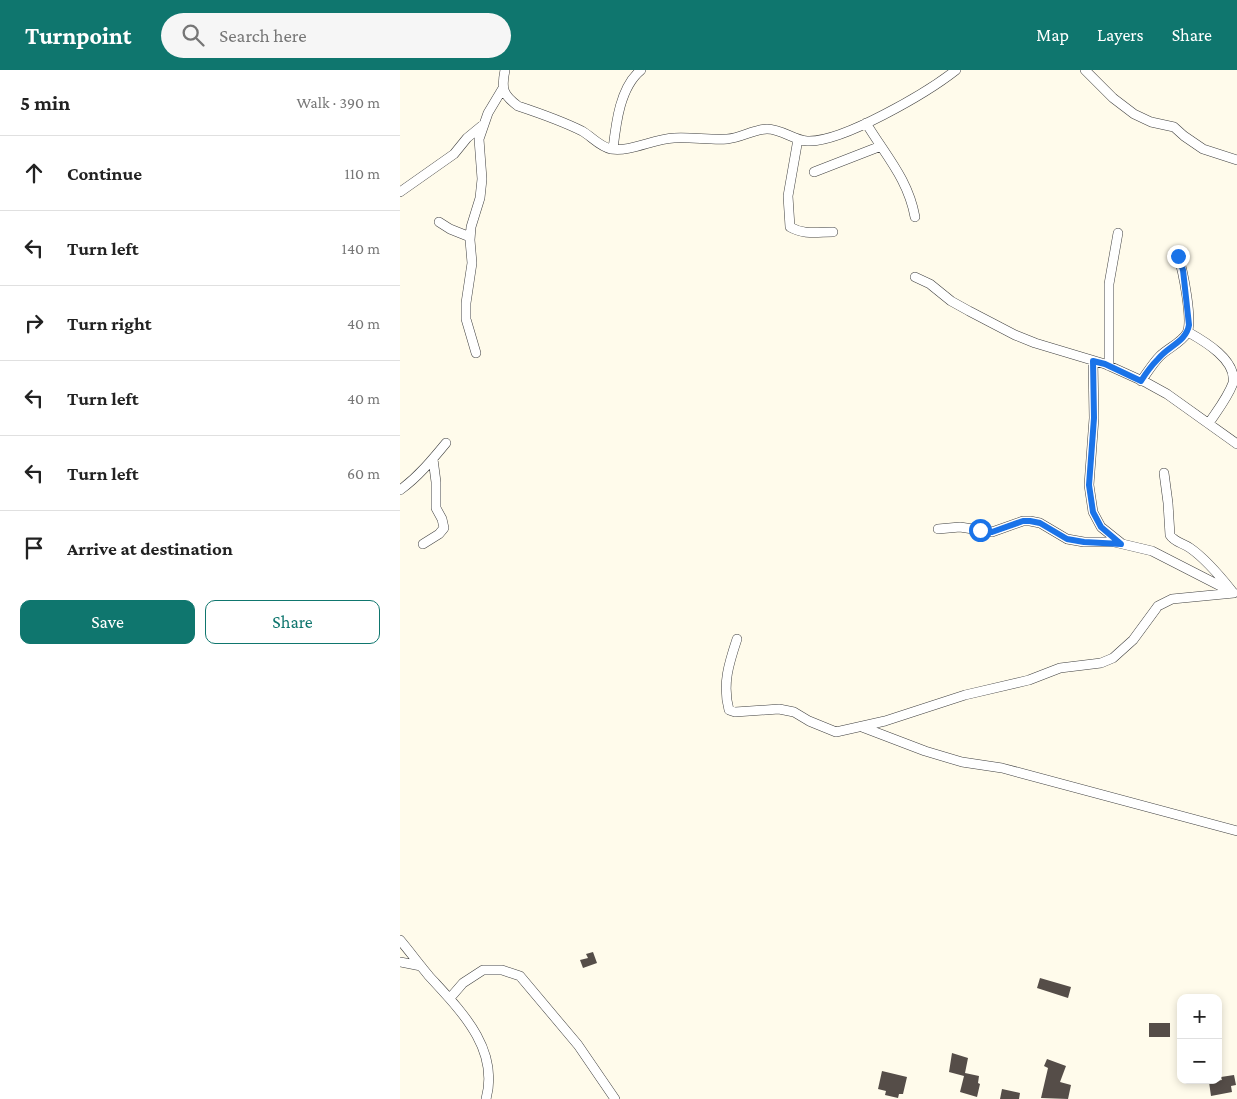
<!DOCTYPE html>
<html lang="en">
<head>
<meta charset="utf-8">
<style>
	:root { --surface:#fff; --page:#f6f6f6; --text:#222; --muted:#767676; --line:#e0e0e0; --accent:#0f766e }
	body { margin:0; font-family:"Crimson Pro",serif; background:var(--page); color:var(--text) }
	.controls { position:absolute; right:15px; bottom:15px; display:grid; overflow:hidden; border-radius:10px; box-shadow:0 2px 8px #0003 }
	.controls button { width:45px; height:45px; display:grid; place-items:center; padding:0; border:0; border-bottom:1px solid var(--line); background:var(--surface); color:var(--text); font:25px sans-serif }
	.stop { position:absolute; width:15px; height:15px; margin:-11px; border:4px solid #1a73e8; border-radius:50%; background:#fff }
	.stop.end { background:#1a73e8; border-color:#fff; box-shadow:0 1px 5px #0008 }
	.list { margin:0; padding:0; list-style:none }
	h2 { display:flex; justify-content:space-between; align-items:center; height:65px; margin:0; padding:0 20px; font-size:21px }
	h2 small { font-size:16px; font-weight:400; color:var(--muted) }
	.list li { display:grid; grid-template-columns:32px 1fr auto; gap:15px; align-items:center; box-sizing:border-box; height:75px; padding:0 20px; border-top:1px solid var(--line) }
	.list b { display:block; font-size:19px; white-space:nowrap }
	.list em { font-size:16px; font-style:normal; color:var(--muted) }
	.actions { display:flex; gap:10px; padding:15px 20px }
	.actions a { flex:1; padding:11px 0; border:1px solid var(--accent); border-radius:10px; text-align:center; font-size:18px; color:var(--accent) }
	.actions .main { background:var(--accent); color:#fff }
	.icon { flex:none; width:28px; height:28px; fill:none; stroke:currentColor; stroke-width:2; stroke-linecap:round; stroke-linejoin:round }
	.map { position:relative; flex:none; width:837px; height:1029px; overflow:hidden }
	header { display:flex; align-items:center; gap:30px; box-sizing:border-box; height:70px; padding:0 25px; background:var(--accent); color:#fff }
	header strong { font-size:24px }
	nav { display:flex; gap:28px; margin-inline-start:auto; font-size:18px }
	.search { width:350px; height:45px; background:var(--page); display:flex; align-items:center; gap:12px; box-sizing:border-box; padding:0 18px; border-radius:28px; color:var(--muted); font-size:19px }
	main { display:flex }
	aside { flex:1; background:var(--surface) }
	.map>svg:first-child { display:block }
</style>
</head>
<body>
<header>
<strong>Turnpoint</strong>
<div class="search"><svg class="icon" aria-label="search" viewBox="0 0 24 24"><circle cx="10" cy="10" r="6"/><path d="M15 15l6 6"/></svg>Search here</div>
<nav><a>Map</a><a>Layers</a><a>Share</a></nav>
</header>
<main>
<aside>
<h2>5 min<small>Walk · 390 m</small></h2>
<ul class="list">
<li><svg class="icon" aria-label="ahead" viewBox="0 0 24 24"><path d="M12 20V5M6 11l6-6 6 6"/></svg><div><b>Continue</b></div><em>110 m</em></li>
<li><svg class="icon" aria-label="left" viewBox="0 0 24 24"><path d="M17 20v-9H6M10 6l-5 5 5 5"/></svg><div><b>Turn left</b></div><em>140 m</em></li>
<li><svg class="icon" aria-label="right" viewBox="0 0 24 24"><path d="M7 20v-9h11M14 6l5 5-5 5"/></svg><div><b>Turn right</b></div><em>40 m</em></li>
<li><svg class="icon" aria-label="left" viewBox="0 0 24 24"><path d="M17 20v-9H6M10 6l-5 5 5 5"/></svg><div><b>Turn left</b></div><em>40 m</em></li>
<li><svg class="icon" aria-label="left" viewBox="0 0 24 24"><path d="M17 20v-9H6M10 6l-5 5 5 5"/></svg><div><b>Turn left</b></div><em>60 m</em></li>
<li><svg class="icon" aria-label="arrive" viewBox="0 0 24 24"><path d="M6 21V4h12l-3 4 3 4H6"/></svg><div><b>Arrive at destination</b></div></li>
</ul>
<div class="actions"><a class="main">Save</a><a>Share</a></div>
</aside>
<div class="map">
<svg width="837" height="1029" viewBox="0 0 837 1029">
	<rect width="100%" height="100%" fill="#fffbeb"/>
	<path fill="#554d48" d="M193,882L197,893L183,898L180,890L188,888L186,884Z
		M640,908L671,917L668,928L637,918Z
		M749,953H770V967H749Z
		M552,983L568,988L565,1003L579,1006L578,1013L580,1014L577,1027L560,1022L564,1006L549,1002Z
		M647,989L666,996L660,1012L671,1015L668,1029L641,1028L648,998L644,996Z
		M482,1001L507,1007L503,1024H499L498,1028L485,1025L486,1021L478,1019Z
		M834,1005L836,1015L831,1016L832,1022L811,1026L809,1012L822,1010L821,1007Z
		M602,1019L620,1023L619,1029H600Z"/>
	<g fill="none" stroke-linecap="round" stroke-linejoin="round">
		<defs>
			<path id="street" d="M105,0C101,19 103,25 118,36C139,43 162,51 182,61C191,66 200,77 211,79C231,82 253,69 274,68C292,67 309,70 327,69C341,68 354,59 367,59C382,59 393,70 407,71C442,73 528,22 556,0
				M685,0L713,28L734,44L751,52L774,57L784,66L803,79L837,90
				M466,53C486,86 508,109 515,147
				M398,69L388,126L390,157C404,165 417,162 433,162
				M213,79C216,53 220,17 241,0
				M414,102L481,76
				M0,122L54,84L67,68L84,54
				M39,152L50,159L70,167
				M515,207L530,214L551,231L569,241L615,265L635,273L705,294L747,313L767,324L837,374
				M788,262C804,271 837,290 833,313C828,327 817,341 809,353
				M76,283L66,249V233L72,193L70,170L71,157L80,128L82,109L79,69L88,43L103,18
				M693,291L694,348L689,415L693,442L701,457L721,473
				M709,296V214L718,163
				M741,311C747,303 753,293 760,286C768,278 781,273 787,263C793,251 783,200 778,186
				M764,403L768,433L770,465C774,472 783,473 790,478C806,489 820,506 832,521
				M0,420C18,407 32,390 46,373
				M538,459L560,457L592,462L623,451H630L640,453L667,469L684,472H714L752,481L834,523
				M23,474L39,464L44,458L42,449L36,438V412L33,389
				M337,569C329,593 322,614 329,640L335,642L379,639L394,642L409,651L436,662L485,651L565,625L629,610L660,598L701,593L713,588L733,570L758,536L772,529L834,523
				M462,657L525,681L562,692L602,698L837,761
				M0,870C10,882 19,894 29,906C59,939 100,978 86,1029
				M0,892L21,896
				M50,928L63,913L83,900H102L120,906L178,975L215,1029"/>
		</defs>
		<use href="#street" stroke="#3f3f3f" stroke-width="10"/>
		<use href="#street" stroke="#fff" stroke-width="9"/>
	</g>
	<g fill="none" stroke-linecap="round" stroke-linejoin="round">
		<path stroke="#1a73e8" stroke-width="6" d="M580,460L592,462L623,451H630L640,453L667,469L684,472L721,474L701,457L693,442L689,415L694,348L693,291L705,294L741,311C746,303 752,295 758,289C768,276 786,272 789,255L783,200L778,186"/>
	</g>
</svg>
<div class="controls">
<button>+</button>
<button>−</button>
</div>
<div class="stop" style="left:580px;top:460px"></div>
<div class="stop end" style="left:778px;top:186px"></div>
</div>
</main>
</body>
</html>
